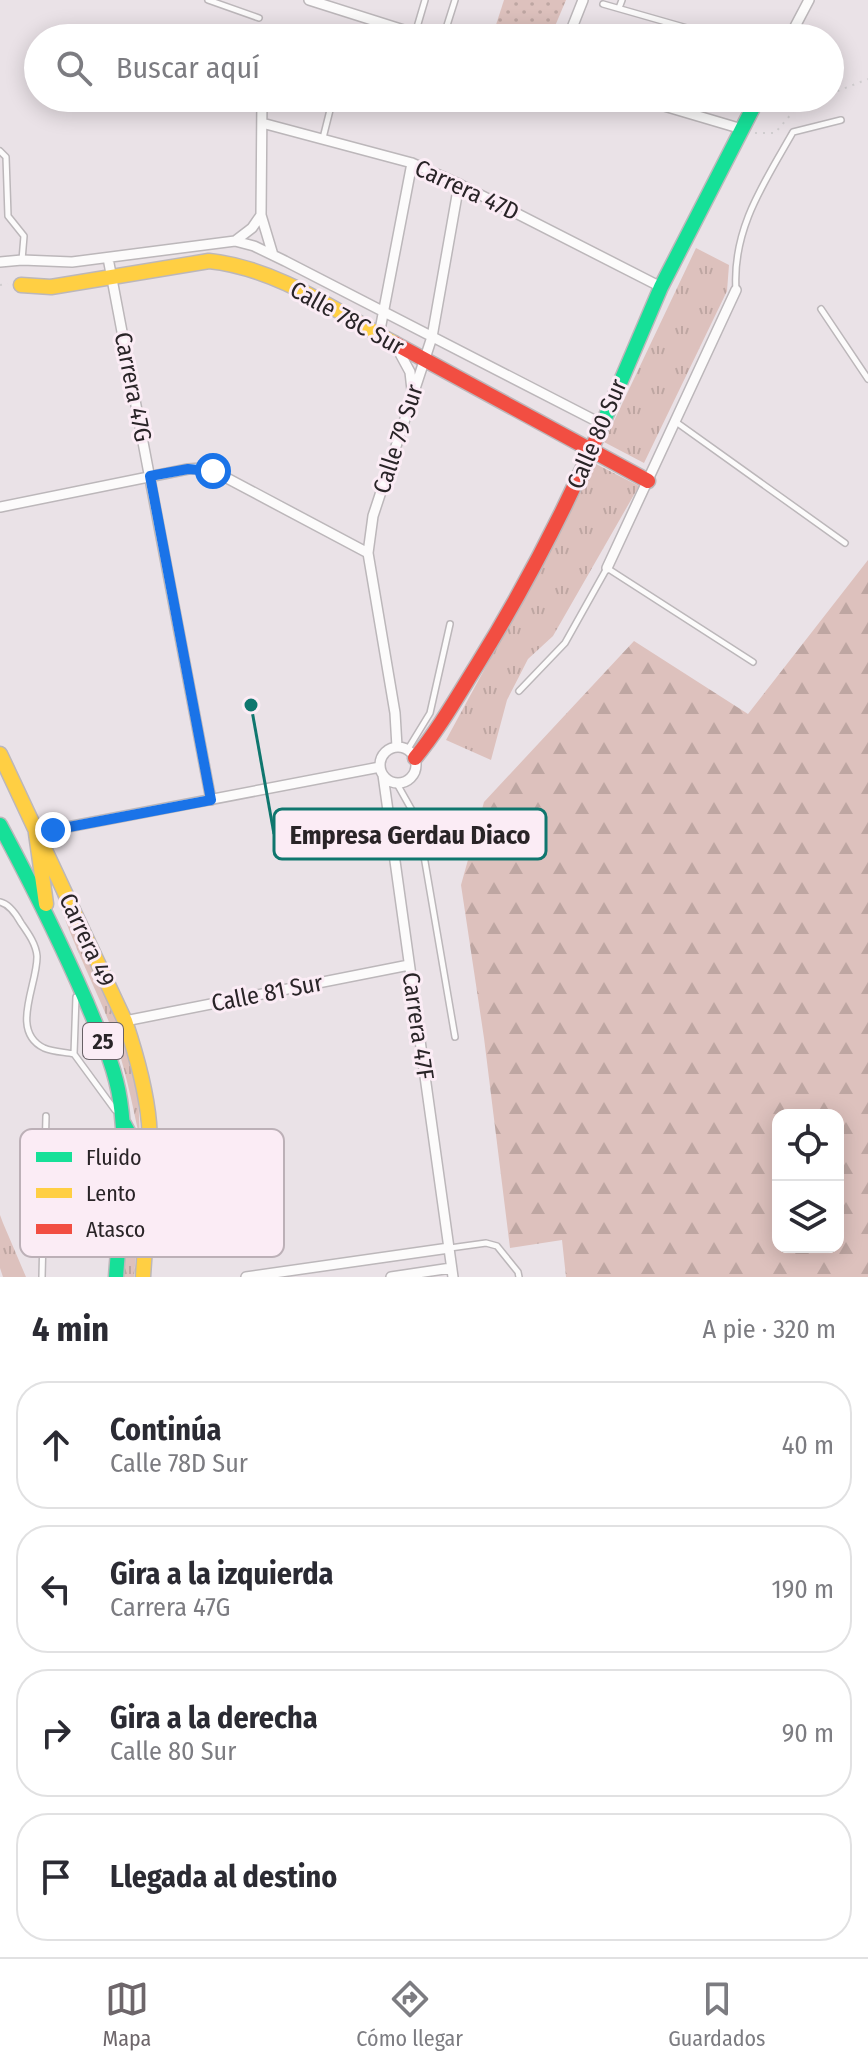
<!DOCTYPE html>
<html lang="es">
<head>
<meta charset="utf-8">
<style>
	:root { --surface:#fff; --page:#f7f7f7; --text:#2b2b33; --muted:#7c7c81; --line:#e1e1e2; --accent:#6d666a }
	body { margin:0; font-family:"Fira Sans Condensed",sans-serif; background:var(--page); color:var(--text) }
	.controls { position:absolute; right:24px; bottom:24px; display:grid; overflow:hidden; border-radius:16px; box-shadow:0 4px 20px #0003 }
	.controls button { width:72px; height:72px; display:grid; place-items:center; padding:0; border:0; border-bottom:2px solid var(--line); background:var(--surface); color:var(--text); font:40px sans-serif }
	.stop { position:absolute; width:24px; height:24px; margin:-18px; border:6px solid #1a73e8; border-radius:50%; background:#fff }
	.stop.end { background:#1a73e8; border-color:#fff; box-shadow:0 2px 8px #0008 }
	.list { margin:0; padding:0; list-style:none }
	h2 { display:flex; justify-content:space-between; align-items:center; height:104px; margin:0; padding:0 32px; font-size:34px }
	h2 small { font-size:26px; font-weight:400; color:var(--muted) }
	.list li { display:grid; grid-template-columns:52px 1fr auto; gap:24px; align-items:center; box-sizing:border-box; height:128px; margin:0 16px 16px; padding:0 16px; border:2px solid var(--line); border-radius:32px }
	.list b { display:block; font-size:30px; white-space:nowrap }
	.list p { margin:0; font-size:26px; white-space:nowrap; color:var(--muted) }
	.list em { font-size:26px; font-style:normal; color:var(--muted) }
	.icon { flex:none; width:44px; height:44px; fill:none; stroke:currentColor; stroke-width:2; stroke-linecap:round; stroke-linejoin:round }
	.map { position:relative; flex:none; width:868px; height:1277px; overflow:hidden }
	.search { position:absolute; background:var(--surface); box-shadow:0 4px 20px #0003; left:24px; right:24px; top:24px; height:88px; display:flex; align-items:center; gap:20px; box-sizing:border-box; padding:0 28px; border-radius:44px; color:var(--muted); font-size:30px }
	.sheet { height:680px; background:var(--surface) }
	nav { display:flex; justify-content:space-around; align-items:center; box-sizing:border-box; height:112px; border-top:2px solid var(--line); background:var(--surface); font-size:22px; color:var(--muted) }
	nav a { display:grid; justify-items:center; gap:4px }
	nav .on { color:var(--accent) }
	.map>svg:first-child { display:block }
</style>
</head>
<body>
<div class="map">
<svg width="868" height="1277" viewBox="0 0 868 1277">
	<defs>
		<pattern id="grass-tufts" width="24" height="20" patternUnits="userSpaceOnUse" patternTransform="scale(2)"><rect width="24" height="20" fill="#ddc1bd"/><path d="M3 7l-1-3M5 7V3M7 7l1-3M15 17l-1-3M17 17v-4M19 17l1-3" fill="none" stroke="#bea6a2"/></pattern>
		<pattern id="forest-firs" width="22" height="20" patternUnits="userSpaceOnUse" patternTransform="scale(2)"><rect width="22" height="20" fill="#ddc1bd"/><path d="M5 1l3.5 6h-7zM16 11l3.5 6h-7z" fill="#bea6a2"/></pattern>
		<pattern id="park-dots" width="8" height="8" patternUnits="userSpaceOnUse" patternTransform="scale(2)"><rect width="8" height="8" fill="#ddc1bd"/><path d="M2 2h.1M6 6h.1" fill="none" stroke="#bea6a2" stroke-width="1.8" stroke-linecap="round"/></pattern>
	</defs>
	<rect width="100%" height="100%" fill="#eae2e7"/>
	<path fill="url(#grass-tufts)" d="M696,248L729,265L727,291L644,463L604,442Z
		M596,464L639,486L553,636L528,659L507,700L491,760L446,740Z
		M52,878L117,1013L138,1092L140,1140C132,1102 124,1063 111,1027C91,977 65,930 52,878Z
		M129,1159L143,1174L134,1277H124Z
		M0,1215L3,1223L26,1277H3L0,1268Z"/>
	<path fill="url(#forest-firs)" fill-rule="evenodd" d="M868,560V1277H566L562,1240L510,1248L484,1038L461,885L484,802L634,641L748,714ZM778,1115H838V1247H778Z"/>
	<path fill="url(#park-dots)" d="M504,0H566L550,38H515L494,31Z"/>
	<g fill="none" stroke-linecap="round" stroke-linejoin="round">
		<defs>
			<path id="lane" d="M208,0L259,18
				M603,4L722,38
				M619,8L622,0
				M415,34L425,0
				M443,38L455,0
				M323,138L333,98
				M0,151L6,157L8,216L24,236L22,260
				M736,290C732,229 764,183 793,132L841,120
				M821,309L868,379
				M676,422L845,543
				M519,691L565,643L607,568L753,662
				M408,749L430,713L450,624
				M396,782L418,821L455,1037
				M0,902C9,904 16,914 21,923C28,933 36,944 37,956C38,984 9,1031 44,1048C53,1052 65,1052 74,1054
				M76,997L74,1054L115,1110
				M450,1248L486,1243L497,1246L518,1272L519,1277
				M42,1277L46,1116"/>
			<path id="street" d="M309,0L429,38
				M568,38L583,0
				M789,38L809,0
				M262,98L261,215L273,255
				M637,98L742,129
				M262,123L412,163L459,184L661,287
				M235,241L252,228L261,215
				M108,258L211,800
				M0,262L22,260L72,262L235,241L254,246L285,261L602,424
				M379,335L412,163
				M397,348L410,372L412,390
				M0,507L188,469L202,468L223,476L368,553
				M607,568L736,290
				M397,747L395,713L368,553L373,516L432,337L459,184
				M380 765a18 18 0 1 1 36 0a18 18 0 1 1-36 0Z
				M383,775L453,1277
				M36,833L380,767
				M125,1021L409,965
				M246,1277L449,1248
				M391,1277L451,1268"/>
			<path id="fast" d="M600,430L661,287L758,98
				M0,825C31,883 60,941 86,1001C99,1033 115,1065 120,1100C129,1158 120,1218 116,1277
				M124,1124L149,1171"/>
			<path id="slow" d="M21,285L51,287L209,261C277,268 336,311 394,343
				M0,754L125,1021C136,1054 146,1088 149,1123C153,1174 146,1226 143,1277
				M36,833L46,904"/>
			<path id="jam" d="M394,343L648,481
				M415,758C439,729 457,697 477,665C524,589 564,512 600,430"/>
		</defs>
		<use href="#lane" stroke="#bcb7ba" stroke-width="8"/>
		<use href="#street" stroke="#bcb7ba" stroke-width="12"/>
		<use href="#fast" stroke="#bcb7ba" stroke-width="17"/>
		<use href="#slow" stroke="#bcb7ba" stroke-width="17"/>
		<use href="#jam" stroke="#bcb7ba" stroke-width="17"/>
		<path stroke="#d1ced0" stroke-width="2" stroke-dasharray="2 6" stroke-linecap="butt" d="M830,94L868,79
			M755,133H775L798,106L819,98
			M0,285L8,284"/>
		<use href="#lane" stroke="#fcfbfb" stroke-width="5"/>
		<use href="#street" stroke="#fcfbfb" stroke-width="9"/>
		<use href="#fast" stroke="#16e098" stroke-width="14"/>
		<use href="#slow" stroke="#ffcf43" stroke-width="14"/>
		<use href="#jam" stroke="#f24e42" stroke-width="14"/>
	</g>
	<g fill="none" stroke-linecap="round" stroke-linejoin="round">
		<path stroke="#1a73e8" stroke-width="10" d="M53,830L211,800L150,476L188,469L213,471"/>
	</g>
	<g text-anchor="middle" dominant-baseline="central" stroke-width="6" stroke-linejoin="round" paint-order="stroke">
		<rect fill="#fbecf5" stroke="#686065" stroke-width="2" x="83" y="1023" width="40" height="36" rx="6"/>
		<g font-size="22" font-weight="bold" fill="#292427">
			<text x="103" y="1041">25</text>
		</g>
		<g font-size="24" fill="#292427" stroke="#fbecf5">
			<text transform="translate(467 190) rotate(25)">Carrera 47D</text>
			<text transform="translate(347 318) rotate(29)">Calle 78C Sur</text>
			<text transform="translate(133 387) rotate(79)">Carrera 47G</text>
			<text transform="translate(597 434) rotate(-67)">Calle 80 Sur</text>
			<text transform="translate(398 439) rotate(-72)">Calle 79 Sur</text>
			<text transform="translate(87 940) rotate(65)">Carrera 49</text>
			<text transform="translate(267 993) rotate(-11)">Calle 81 Sur</text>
			<text transform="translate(418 1026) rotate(82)">Carrera 47F</text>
		</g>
	</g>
	<rect x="20" y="1129" width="264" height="128" rx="12" fill="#fbecf5" stroke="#bcb0b7" stroke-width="2"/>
	<rect x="36" y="1152" width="36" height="10" fill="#16e098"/>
	<rect x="36" y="1188" width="36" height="10" fill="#ffcf43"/>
	<rect x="36" y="1224" width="36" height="10" fill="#f24e42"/>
	<g font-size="22" fill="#292427">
		<text x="86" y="1165">Fluido</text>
		<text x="86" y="1201">Lento</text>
		<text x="86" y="1237">Atasco</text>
	</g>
	<path fill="none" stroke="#0f766e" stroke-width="3" d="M251 705L274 834"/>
	<circle fill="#0f766e" stroke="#fbecf5" stroke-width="3" cx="251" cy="705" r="8"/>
	<rect fill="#fbecf5" stroke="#0f766e" stroke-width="3" x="274" y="809" width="272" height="50" rx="8"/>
	<g font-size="26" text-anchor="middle" font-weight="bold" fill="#292427">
		<text x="410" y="844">Empresa Gerdau Diaco</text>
	</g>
</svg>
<div class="controls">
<button><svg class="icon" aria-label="locate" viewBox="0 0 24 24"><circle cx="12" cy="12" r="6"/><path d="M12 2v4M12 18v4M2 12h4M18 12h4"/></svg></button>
<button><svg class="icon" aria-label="layers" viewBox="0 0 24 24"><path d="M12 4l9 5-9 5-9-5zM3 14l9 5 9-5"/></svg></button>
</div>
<div class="stop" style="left:213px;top:471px"></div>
<div class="stop end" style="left:53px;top:830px"></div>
<div class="search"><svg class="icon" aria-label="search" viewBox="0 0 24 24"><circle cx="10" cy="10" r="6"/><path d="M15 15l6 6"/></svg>Buscar aquí</div>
</div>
<section class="sheet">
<h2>4 min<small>A pie · 320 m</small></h2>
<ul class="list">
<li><svg class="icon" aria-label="ahead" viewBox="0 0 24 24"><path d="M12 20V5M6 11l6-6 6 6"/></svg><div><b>Continúa</b><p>Calle 78D Sur</p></div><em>40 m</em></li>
<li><svg class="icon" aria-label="left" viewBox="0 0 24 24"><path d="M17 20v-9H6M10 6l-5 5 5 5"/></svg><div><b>Gira a la izquierda</b><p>Carrera 47G</p></div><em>190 m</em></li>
<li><svg class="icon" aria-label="right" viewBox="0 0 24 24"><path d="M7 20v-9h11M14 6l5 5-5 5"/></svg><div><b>Gira a la derecha</b><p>Calle 80 Sur</p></div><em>90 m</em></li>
<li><svg class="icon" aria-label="arrive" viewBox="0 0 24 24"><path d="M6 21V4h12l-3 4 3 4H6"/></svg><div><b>Llegada al destino</b></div></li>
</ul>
</section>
<nav>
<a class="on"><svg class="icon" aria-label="map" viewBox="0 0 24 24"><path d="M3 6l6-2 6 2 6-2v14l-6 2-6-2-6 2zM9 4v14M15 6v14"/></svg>Mapa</a>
<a><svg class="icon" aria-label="directions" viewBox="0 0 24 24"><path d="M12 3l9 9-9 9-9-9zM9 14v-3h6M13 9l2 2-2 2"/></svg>Cómo llegar</a>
<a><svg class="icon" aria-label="saved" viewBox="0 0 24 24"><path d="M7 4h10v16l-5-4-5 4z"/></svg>Guardados</a>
</nav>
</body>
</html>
